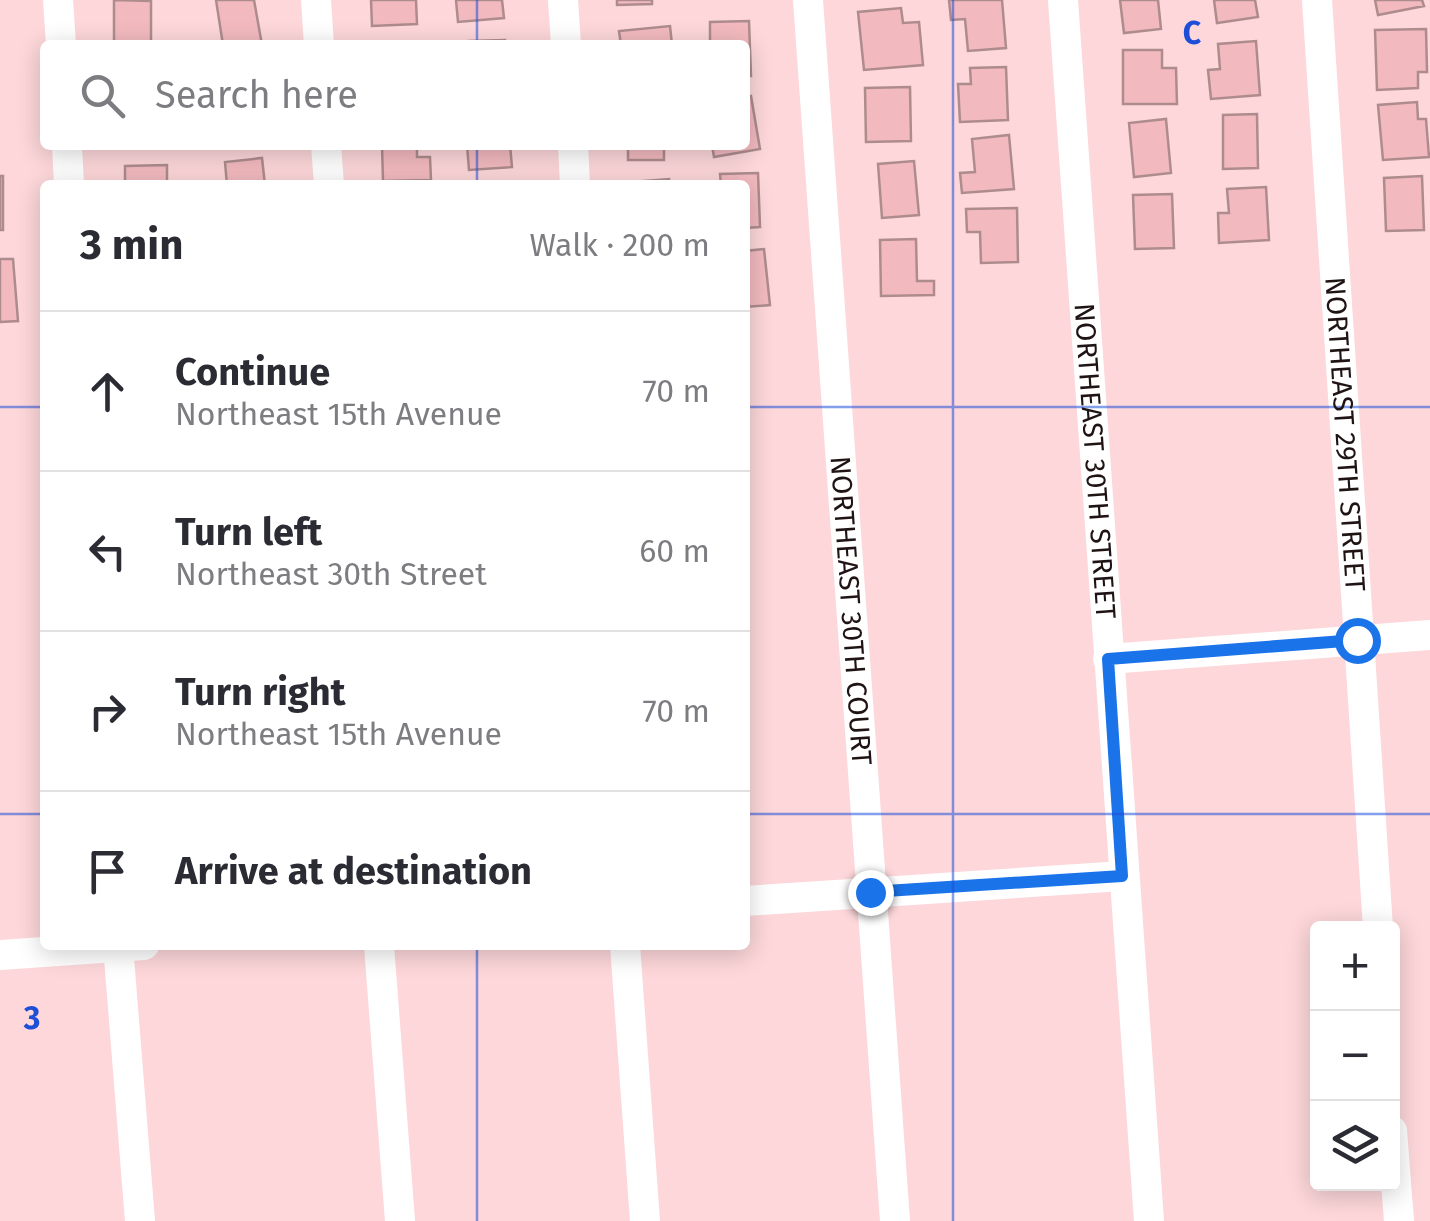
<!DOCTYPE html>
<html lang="en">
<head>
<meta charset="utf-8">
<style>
	:root { --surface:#fff; --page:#f2f2f3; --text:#2b2b33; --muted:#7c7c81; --line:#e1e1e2 }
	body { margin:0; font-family:"Fira Sans",sans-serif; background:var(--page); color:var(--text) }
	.controls { position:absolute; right:30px; bottom:30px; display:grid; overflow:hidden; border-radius:10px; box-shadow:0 5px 25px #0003 }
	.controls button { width:90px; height:90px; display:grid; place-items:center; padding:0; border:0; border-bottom:2px solid var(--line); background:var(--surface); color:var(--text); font:50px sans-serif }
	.stop { position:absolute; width:30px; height:30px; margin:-22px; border:8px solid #1a73e8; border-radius:50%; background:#fff }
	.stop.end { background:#1a73e8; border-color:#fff; box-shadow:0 2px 10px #0008 }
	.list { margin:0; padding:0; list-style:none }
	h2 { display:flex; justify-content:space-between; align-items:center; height:130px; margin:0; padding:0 40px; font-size:42px }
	h2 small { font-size:32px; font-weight:400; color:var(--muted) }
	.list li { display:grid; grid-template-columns:65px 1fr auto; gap:30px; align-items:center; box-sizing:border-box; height:160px; padding:0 40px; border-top:2px solid var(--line) }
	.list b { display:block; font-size:38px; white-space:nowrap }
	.list p { margin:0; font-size:32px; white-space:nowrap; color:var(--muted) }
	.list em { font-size:32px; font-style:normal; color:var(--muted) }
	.icon { flex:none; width:55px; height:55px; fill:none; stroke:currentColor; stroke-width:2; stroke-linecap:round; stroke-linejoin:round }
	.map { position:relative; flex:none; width:1430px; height:1221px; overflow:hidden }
	.search { position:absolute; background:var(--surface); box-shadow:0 5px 25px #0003; left:40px; top:40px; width:710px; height:110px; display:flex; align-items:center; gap:25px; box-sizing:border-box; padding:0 35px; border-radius:10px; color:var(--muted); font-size:38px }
	.panel { position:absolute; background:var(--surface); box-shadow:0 5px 25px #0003; left:40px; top:180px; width:710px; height:770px; border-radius:10px }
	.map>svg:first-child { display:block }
</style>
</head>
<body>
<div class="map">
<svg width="1430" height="1221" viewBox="0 0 1430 1221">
	<rect width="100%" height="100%" fill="#fdd7da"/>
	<path fill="#f2babf" stroke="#ae8c8e" stroke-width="2.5" d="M114,0L151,1V45H114Z
		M216,0H254L262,45H223Z
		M371,0H416L417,24L372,26Z
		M456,0H502L504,18L458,22Z
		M617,0H652V4L617,5Z
		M949,0H1002L1006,48L968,51L965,19L951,20Z
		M1120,0H1158L1161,29L1124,33Z
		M1214,0H1255L1258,17L1217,23Z
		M1375,0H1422L1424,6L1378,15Z
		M901,8L903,23L919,22L923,65L864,70L858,12Z
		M749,21L751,76H745V45H710V22Z
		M670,26L672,45H621L619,31Z
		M1426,29L1427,72H1418V88L1377,90L1375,30Z
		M505,40V45H469V41Z
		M1256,41L1260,95L1211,99L1208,70L1220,69L1218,44Z
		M1123,50H1162V68H1176L1177,104H1123Z
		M1006,67L1008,120L960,122L958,84H971L970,68Z
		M910,87L911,141L866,142L865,88Z
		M751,96L760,149L714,157L712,145H745V97Z
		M1417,102L1418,119H1426L1429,157L1383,160L1378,105Z
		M1257,114L1258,168L1223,169V115Z
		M1166,119L1171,173L1134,177L1129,123Z
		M1009,135L1014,189L962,193L960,173L975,172L972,139Z
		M382,145H417V157H430L431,180L383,181Z
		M467,145H510L512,167L469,170Z
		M628,145H676V147H664V160H628Z
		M262,158L265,185H227L225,162Z
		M914,161L919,215L882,218L878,164Z
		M167,165V185H125V166Z
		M758,173L760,227L745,228V185H721L720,174Z
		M0,176H3V230H0Z
		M1422,176L1424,230L1386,231L1384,178Z
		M669,179V185H632V182Z
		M1266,187L1269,240L1219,243L1218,213H1229L1227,189Z
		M1172,194L1174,248L1135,249L1133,195Z
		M1017,208L1018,262L981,263L980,232H967L966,209Z
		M916,239L917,281H934V295L881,296L880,240Z
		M764,249L770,305L745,307V251Z
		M0,259H13L18,321L0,322Z"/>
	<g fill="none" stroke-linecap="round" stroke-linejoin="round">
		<g stroke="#fff" stroke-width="30">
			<path d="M58,0L61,45"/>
			<path d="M316,0L319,45"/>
			<path d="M563,0L566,45"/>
			<path id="s1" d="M808,0L895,1221"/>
			<path id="s2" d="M1063,0L1149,1221"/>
			<path id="s3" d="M1317,0L1378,928"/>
			<path d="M67,145L69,185"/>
			<path d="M326,145L329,185"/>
			<path d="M573,145L575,185"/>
			<path d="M1108,659L1430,635"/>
			<path d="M745,901L1123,876"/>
			<path d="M118,945L140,1221"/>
			<path d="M379,945L400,1221"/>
			<path d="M625,945L645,1221"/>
			<path d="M0,955L144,945"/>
			<path d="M1392,1131L1399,1221"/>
		</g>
	</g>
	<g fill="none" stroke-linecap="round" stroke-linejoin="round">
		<path stroke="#1a73e8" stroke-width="12" d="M870,892L1122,876L1108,659L1357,640"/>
	</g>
	<path fill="none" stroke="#1d4ed8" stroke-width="2.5" stroke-opacity="0.55" d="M477,0V45M953,0V1221M477,145V185M0,407H45M745,407H1430M0,814H45M745,814H1430M477,945V1221"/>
	<g text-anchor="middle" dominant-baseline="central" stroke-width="8" stroke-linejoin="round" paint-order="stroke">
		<g font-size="28" fill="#1f1314" stroke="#fdd7da">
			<text stroke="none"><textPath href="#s3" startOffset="435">NORTHEAST 29TH STREET</textPath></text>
			<text stroke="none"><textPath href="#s2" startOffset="462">NORTHEAST 30TH STREET</textPath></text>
			<text stroke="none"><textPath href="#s1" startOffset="612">NORTHEAST 30TH COURT</textPath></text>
		</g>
	</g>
	<g font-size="32" text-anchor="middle" font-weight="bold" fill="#1d4ed8" stroke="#fdd7da" stroke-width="8" stroke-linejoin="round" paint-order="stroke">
		<text x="1192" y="44">C</text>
		<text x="32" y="1029">3</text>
	</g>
</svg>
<div class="controls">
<button>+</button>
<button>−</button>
<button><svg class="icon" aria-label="layers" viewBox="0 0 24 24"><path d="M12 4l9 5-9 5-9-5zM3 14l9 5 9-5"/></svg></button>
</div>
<div class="stop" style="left:1357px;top:640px"></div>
<div class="stop end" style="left:870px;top:892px"></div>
<div class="search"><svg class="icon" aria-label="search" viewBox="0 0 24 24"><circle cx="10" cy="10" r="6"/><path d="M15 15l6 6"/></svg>Search here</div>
<section class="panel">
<h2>3 min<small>Walk · 200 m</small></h2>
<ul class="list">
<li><svg class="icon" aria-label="ahead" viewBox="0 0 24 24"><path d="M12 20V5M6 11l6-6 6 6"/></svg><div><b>Continue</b><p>Northeast 15th Avenue</p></div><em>70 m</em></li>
<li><svg class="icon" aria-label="left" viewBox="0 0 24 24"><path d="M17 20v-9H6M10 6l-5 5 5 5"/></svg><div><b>Turn left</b><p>Northeast 30th Street</p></div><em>60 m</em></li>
<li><svg class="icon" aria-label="right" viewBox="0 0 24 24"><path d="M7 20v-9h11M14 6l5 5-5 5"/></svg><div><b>Turn right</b><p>Northeast 15th Avenue</p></div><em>70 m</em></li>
<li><svg class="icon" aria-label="arrive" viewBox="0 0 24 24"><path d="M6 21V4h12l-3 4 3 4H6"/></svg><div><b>Arrive at destination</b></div></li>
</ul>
</section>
</div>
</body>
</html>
